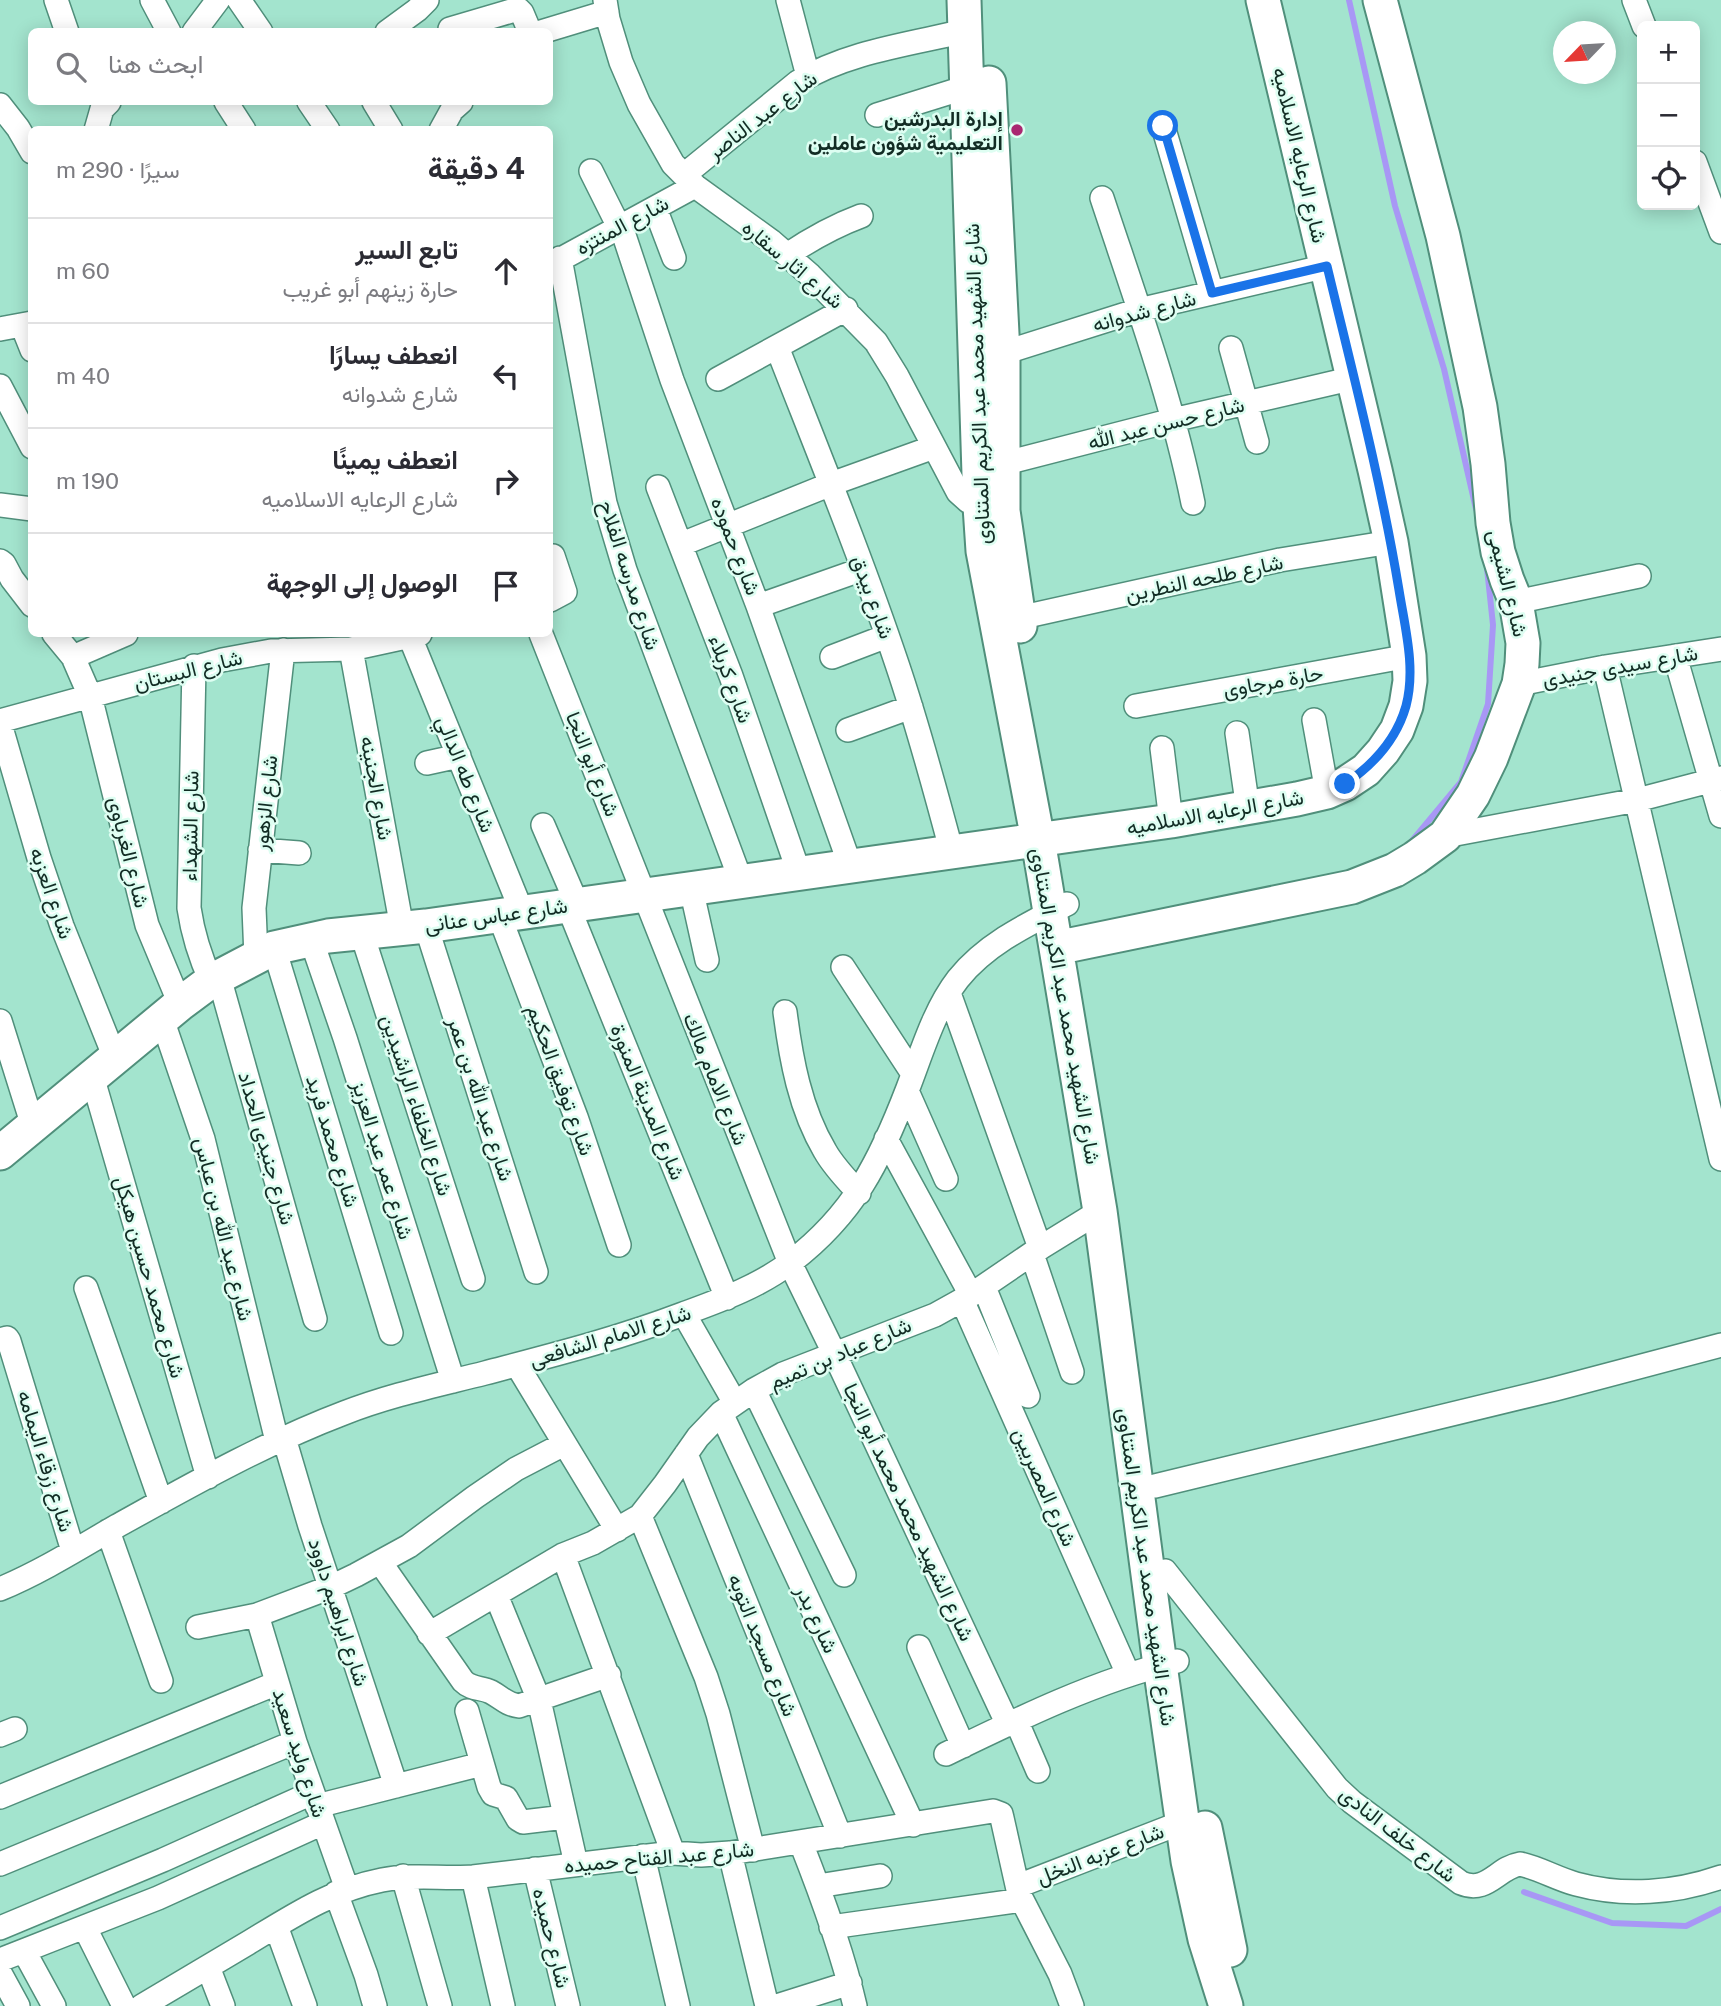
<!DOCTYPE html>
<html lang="ar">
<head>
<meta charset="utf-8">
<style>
	:root { --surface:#fff; --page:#f7f7f7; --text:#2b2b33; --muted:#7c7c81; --line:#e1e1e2 }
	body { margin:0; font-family:"Public Sans",Vazirmatn,sans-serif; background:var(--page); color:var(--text); direction:rtl }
	.controls { position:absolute; right:21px; top:21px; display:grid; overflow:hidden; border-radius:10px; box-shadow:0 4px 18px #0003 }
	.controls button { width:63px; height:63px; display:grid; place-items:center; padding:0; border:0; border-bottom:2px solid var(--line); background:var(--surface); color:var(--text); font:35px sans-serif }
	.compass { position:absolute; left:1553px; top:21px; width:63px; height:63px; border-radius:50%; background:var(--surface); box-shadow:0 4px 18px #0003; rotate:245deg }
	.stop { position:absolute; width:21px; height:21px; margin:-16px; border:5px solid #1a73e8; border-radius:50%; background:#fff }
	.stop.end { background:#1a73e8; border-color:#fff; box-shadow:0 2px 7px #0008 }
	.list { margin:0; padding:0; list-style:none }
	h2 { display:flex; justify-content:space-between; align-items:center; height:91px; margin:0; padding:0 28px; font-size:30px }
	h2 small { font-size:23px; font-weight:400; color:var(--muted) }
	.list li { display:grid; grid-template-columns:46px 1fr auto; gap:21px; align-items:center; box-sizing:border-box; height:105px; padding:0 28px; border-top:2px solid var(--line) }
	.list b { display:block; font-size:26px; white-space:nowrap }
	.list p { margin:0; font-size:23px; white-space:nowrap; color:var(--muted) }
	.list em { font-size:23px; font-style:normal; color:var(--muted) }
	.icon { flex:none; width:38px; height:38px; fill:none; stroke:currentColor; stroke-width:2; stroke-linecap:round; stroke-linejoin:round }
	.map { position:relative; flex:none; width:1721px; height:2006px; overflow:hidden; direction:ltr }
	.search { position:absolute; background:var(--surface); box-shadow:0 4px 18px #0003; left:28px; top:28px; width:525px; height:77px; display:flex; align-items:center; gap:18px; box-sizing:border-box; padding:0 24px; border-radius:10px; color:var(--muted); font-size:26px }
	.panel { position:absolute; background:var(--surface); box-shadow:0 4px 18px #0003; left:28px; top:126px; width:525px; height:511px; border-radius:10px; direction:rtl }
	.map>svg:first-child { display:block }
</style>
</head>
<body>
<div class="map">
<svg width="1721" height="2006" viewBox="0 0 1721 2006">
	<rect width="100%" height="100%" fill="#a3e4ce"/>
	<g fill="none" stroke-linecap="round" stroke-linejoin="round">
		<path stroke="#a897f5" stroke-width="6" d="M1349,0L1395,206L1444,369L1476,509
			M1411,842L1461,782L1488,704L1493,625L1487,568
			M1524,1892L1612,1923L1686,1926L1721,1909"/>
		<defs>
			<path id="street" d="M56,0L67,32
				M152,0L169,32
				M239,0L261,32
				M605,0L608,19L621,62L639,104L673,164L695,186L771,241L810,275L876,342L897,376L958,492L968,501L991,508
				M788,0L808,76
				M1634,0L1644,26
				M450,29L518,9L522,13L530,32
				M194,32L218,0
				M387,32L417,10L427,0
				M541,32L607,12
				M226,102L244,130
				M309,102L328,130
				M374,102L391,130
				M0,105L18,128L32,152
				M877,115L967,87
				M1163,126L1212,293
				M96,130L102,109L109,102
				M441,130L452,110L461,102
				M1695,162L1721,232
				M591,171L619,227
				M684,175L798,82C846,52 910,44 965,31
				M1102,198C1135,298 1172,399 1193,503
				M655,208L674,258
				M621,226L672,380L758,606L850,865
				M787,255C811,239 834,226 861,216
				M560,258L605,503L625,570L741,881
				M550,265L695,186
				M22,325L32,350
				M0,329L32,323
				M777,347C818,452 861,557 897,664C918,726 935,789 952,853
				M1231,348L1257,442
				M1003,353L1139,310L1327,266
				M718,379L846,309
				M0,386L32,447
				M990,467L1173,420L1354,378
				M658,487L731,676L799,873
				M0,505L32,509
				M682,544L831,484L934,447
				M0,561L4,564L12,579L32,605
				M550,600L565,592L553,556
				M1516,602L1639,576
				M758,606L863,569
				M1018,618L1280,560L1391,542
				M54,634L73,657L90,696L147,925L180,1004
				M541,634L790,1263L834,1353L1008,1725
				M410,637L522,912
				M351,649L402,928
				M1675,656L1721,816
				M73,657L126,634
				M832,657L887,636
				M194,666L189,908C193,935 200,957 211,981
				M1605,667L1721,1159
				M1519,684L1605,667L1721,649
				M1136,706L1409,656
				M1314,720L1327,792
				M0,721L222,660L271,651L351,649L420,634
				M0,724L39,858L62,926L115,1058
				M848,730L911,707
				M1237,733L1248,809
				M1162,748L1171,821
				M427,763L459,756
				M543,825L577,904
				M1445,836L1637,800L1721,778
				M260,850L299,853
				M691,888L707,960
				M568,906L727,1298
				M499,915L576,1117L619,1245
				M426,926L536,1272
				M361,931L473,1279
				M311,939L345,1038L453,1381
				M274,948L391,1333
				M256,957L254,908L283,650
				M843,967L913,1074
				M219,977L315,1319
				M949,993L1040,1248
				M785,1012C791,1059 800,1109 825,1151C834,1167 847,1180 859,1193
				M162,1019L203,1139L277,1441
				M0,1021L33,1126
				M92,1076L208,1477
				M907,1091L946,1179
				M886,1139L971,1295
				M1032,1254L1072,1372
				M984,1287L1028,1396
				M86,1288L161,1502
				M962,1300L1128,1674
				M684,1314L735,1403
				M0,1340L7,1338L9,1341L73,1551
				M517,1365L617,1530
				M754,1390L844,1575
				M721,1413L913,1825
				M284,1438L310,1526L396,1786
				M686,1454L840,1836
				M1155,1486L1555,1389L1721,1345
				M640,1516L706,1677L718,1714L753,1850
				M108,1531L161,1681
				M563,1555L673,1853
				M380,1562L463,1681C472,1690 481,1687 491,1692C502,1698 506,1704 519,1706L609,1675
				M1165,1571L1337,1788L1352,1802L1461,1883C1487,1894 1497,1868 1520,1864C1539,1868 1557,1879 1576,1884C1624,1897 1675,1893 1721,1877
				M0,1589C41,1572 79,1548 117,1526C191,1485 265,1443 344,1413C390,1395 438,1385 485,1373C553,1355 617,1339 683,1314C721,1300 758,1287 791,1262C854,1214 880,1161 908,1088C922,1052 934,1010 958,979C986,944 1028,924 1067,904
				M496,1595L539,1700L576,1864
				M257,1615L295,1742L347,1889
				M198,1627L257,1615L331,1587L356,1575L409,1546L475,1497L516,1469L564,1444
				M429,1634L563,1555L593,1543L640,1516L665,1484L698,1437L721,1413L754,1390L783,1374L935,1315L971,1295L1040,1248L1100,1211
				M919,1647L963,1746
				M467,1711L489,1787L493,1794L506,1798L518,1819L523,1822L565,1817
				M1016,1720L1038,1771
				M0,1735L15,1729
				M946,1754C1022,1717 1096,1681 1177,1661
				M0,1797L277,1683
				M317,1806L482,1764
				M801,1843C822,1896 842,1950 855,2006
				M730,1853L767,2006
				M643,1856L678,2006
				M0,1864L295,1742
				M535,1869L568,2006
				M403,1876L440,2006
				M473,1877L503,2006
				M818,1886L880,1876
				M1018,1886L1183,1822
				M336,1893L366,1975L375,2006
				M276,1926L305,2006
				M831,1927L1022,1900
				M0,1928L163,1860L312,1793
				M85,1928L124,2006
				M24,1951L54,2006
				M0,1960L158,1898L323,1823
				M208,1967L223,2006
				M0,1973L18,2006
				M142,2006C177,1985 213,1964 248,1943C291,1917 331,1890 382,1880C413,1874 442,1879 473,1877L673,1853L701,1855L730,1853L993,1811L1001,1814L1002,1818L1019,1894L1060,1974L1072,2006
				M777,2006L850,1983"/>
			<path id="secondary" d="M964,0L980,506L983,551L1038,840L1100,1211L1160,1665L1188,1861L1205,1939L1226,2006
				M989,83L1003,353V511L1020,626
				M1056,948L1352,887L1395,870L1415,858L1445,836L1473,795L1491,758L1519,684L1522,664L1523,643L1516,602L1507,580L1498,552L1493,523L1488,464L1480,407L1443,236L1380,0
				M0,1153L180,1004L211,981L274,948L328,936L426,926L1171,821L1297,799L1327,792L1345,784L1366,770L1383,751L1397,730L1406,706L1410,681L1409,656L1391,542L1375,470L1263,0
				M1205,1828L1230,1950"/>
		</defs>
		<use href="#street" stroke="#508f7b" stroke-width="26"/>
		<use href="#secondary" stroke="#508f7b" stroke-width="37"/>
		<use href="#street" stroke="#fff" stroke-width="23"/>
		<use href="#secondary" stroke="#fff" stroke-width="33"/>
	</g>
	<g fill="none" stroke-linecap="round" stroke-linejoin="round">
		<path stroke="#1a73e8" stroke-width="9" d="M1163,126L1212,293L1327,266C1353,374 1381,481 1399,590C1405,628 1416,668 1406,706C1396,741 1373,765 1345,784"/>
	</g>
	<circle fill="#aa2771" stroke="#defef2" stroke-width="2.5" cx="1017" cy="130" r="7"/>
	<g text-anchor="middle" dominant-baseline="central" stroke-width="5" stroke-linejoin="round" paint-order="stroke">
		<g font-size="21" fill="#122c24" stroke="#defef2">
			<text transform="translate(762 115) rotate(-37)">شارع عبد الناصر</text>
			<text transform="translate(1300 155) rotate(77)">شارع الرعايه الاسلاميه</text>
			<text transform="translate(622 225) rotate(-28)">شارع المنتزه</text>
			<text transform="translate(793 264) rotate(40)">شارع اثار سقاره</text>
			<text transform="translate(1144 311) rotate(-15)">شارع شدوانه</text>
			<text transform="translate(977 384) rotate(-92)">شارع الشهيد محمد عبد الكريم المتناوى</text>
			<text transform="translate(1166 423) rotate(-14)">شارع حسن عبد الله</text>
			<text transform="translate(736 546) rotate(69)">شارع حموده</text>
			<text transform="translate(630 575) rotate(72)">شارع مدرسه الفلاح</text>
			<text transform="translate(1204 578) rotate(-12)">شارع طلحه النطرين</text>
			<text transform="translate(1508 583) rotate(76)">شارع الشيمى</text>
			<text transform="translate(873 597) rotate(70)">شارع بيدق</text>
			<text transform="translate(1620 666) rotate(-10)">شارع سيدى جنيدى</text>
			<text transform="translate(188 670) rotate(-14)">شارع البستان</text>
			<text transform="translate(731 679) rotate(70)">شارع كربلاء</text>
			<text transform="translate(1273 681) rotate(-10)">حارة مرجاوى</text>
			<text transform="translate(593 764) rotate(68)">شارع أبو النجا</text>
			<text transform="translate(466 774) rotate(68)">شارع طه الدالي</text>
			<text transform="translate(377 788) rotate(80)">شارع الجنينه</text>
			<text transform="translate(265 803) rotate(-84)">شارع الزهور</text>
			<text transform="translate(1215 812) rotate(-10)">شارع الرعايه الاسلاميه</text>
			<text transform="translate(190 826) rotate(-89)">شارع الشهداء</text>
			<text transform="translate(129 852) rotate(76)">شارع الغرباوى</text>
			<text transform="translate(52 893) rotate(71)">شارع العزبه</text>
			<text transform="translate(496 915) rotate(-8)">شارع عباس عنانى</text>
			<text transform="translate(1066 1006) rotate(80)">شارع الشهيد محمد عبد الكريم المتناوى</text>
			<text transform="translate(716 1079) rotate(68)">شارع الامام مالك</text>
			<text transform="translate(561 1080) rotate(70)">شارع توفيق الحكيم</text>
			<text transform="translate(481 1099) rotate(72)">شارع عبد الله بن عمر</text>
			<text transform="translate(648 1102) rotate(68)">شارع المدينة المنورة</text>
			<text transform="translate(417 1105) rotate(72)">شارع الخلفاء الراشيدين</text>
			<text transform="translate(333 1141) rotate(73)">شارع محمد فريد</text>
			<text transform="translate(267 1148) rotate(74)">شارع جنيدى الحداد</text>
			<text transform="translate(383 1160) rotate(73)">شارع عمر عبد العزيز</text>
			<text transform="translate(224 1229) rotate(76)">شارع عبد الله بن عباس</text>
			<text transform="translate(150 1277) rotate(74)">شارع محمد حسين هيكل</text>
			<text transform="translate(610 1336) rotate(-17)">شارع الامام الشافعى</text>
			<text transform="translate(840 1353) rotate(-23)">شارع عباد بن تميم</text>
			<text transform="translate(46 1461) rotate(73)">شارع زرقاء اليمامه</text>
			<text transform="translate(1045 1487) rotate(66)">شارع المصريين</text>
			<text transform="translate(909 1512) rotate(65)">شارع الشهيد محمد محمد أبو النجا</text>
			<text transform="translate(1147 1567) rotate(82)">شارع الشهيد محمد عبد الكريم المتناوى</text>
			<text transform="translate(339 1612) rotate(72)">شارع ابراهيم داوود</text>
			<text transform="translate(817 1619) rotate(65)">شارع بدر</text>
			<text transform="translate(763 1645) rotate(68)">شارع مسجد التوبه</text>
			<text transform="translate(300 1753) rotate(72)">شارع وليد سعيد</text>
			<text transform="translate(1398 1834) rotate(38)">شارع خلف النادى</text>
			<text transform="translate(1100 1854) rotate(-21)">شارع عزبه النخل</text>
			<text transform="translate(659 1857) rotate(-5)">شارع عبد الفتاح حميده</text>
			<text transform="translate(552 1938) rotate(76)">شارع حميده</text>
		</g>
		<g font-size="21" font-weight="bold" fill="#122c24" stroke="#defef2" text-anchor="end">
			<text x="1003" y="118">إدارة البدرشين<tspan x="1003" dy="24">التعليمية شؤون عاملين</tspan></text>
		</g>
	</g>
</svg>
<div class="controls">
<button>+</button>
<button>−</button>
<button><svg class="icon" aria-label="locate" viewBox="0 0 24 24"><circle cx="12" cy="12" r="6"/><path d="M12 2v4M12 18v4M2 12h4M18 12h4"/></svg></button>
</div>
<svg class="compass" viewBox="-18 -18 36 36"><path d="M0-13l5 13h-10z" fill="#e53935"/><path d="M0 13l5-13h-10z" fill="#7c7c81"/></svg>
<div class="stop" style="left:1163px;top:126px"></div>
<div class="stop end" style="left:1345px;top:784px"></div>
<div class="search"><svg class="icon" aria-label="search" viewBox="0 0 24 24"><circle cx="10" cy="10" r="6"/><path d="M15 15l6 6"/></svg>ابحث هنا</div>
<section class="panel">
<h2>4 دقيقة<small>سيرًا · 290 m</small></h2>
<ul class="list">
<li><svg class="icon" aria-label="ahead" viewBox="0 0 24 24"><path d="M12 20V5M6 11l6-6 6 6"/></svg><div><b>تابع السير</b><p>حارة زينهم أبو غريب</p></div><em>60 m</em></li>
<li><svg class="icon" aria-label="left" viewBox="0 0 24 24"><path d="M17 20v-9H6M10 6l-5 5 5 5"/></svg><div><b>انعطف يسارًا</b><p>شارع شدوانه</p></div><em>40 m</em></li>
<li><svg class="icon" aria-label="right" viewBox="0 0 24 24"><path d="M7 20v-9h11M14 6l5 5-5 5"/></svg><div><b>انعطف يمينًا</b><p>شارع الرعايه الاسلاميه</p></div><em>190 m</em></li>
<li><svg class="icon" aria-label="arrive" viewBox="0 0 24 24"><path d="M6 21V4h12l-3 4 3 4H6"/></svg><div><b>الوصول إلى الوجهة</b></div></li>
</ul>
</section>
</div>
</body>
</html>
